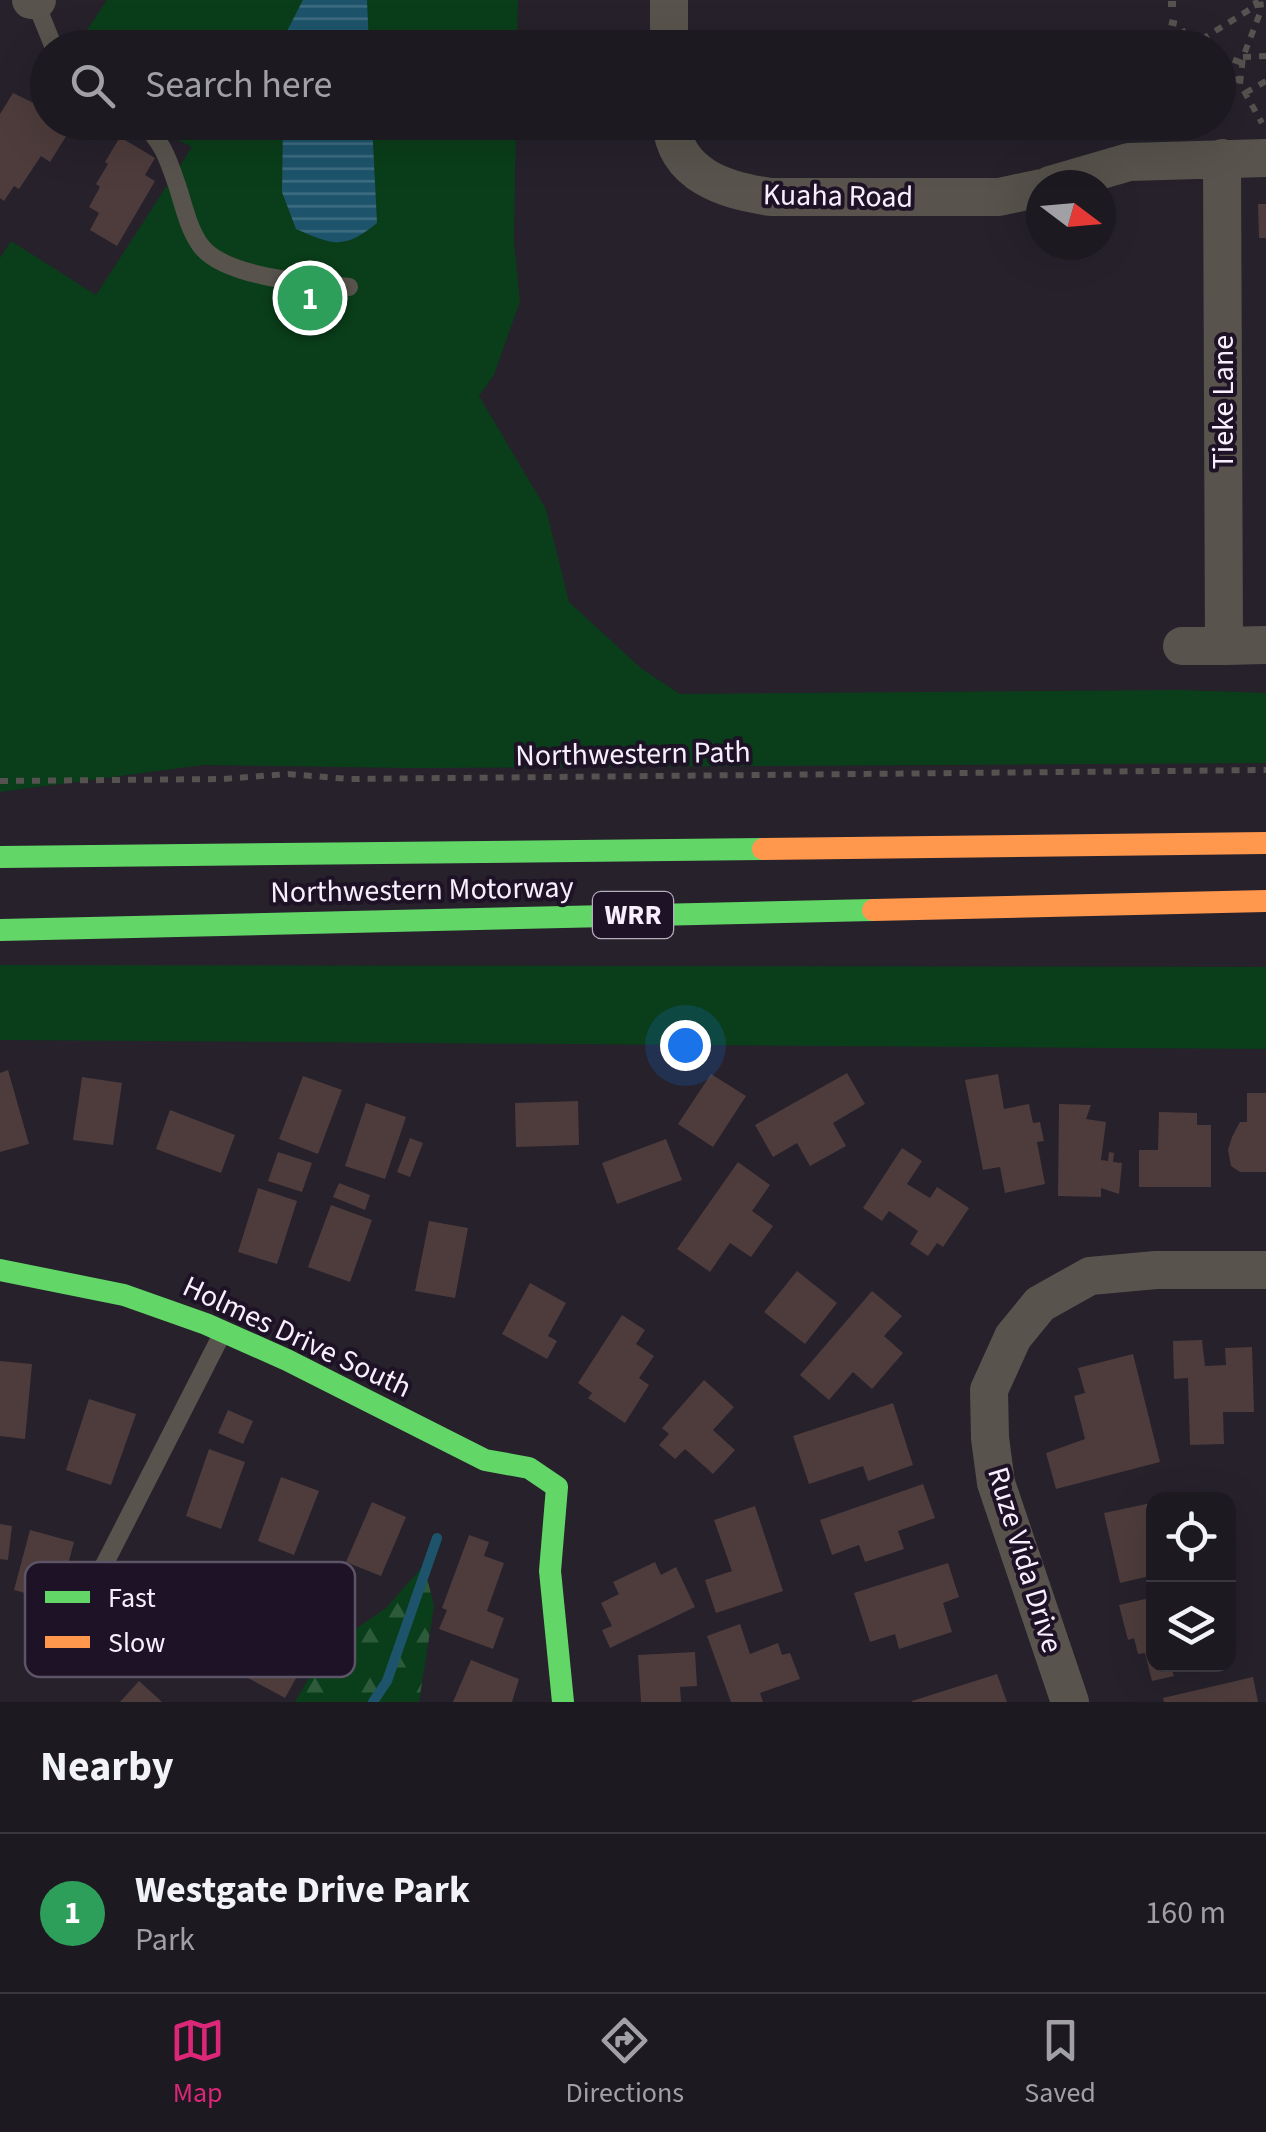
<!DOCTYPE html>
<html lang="en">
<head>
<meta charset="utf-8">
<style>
	:root { --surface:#1c1920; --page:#29262d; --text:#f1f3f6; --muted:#a0a0a5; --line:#3a383e; --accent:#db2777 }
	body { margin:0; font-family:"Source Sans 3",sans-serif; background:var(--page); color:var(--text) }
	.controls { position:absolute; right:30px; bottom:30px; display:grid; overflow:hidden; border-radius:20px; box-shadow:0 10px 40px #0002 }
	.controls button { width:90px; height:90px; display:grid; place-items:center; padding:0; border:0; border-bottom:2px solid var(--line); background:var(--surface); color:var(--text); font:50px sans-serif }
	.compass { position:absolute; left:1026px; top:170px; width:90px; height:90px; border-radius:50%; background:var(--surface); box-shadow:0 10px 40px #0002; rotate:106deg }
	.you { position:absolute; left:685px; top:1045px; width:35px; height:35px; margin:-25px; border:8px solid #fff; border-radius:50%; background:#1a73e8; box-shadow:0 0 0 15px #1a73e833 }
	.badge { display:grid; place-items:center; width:65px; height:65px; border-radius:50%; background:var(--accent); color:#fff; font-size:32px; font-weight:700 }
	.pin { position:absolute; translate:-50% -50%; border:5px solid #fff; box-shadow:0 2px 10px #0006 }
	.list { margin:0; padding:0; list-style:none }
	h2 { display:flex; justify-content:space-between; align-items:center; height:130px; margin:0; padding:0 40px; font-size:42px }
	h2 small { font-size:32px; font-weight:400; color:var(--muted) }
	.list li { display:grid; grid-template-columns:65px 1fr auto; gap:30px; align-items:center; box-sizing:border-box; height:160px; padding:0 40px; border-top:2px solid var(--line) }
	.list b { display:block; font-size:38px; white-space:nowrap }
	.list p { margin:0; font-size:32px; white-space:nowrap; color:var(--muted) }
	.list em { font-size:32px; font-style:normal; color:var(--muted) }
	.icon { flex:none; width:55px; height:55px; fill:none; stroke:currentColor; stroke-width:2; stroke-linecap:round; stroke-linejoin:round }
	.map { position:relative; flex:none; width:1266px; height:1702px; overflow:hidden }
	.search { position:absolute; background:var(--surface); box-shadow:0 10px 40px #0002; left:30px; right:30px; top:30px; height:110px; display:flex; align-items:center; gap:25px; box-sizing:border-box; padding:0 35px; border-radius:55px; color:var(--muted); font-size:38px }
	.sheet { height:290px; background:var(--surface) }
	nav { display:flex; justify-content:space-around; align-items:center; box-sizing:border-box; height:140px; border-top:2px solid var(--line); background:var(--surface); font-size:28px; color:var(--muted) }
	nav a { display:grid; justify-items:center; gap:5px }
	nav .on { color:var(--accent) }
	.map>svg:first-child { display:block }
</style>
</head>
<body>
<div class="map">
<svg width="1266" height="1702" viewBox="0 0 1266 1702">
	<defs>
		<pattern id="forest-firs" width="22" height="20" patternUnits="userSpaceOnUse" patternTransform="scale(2.5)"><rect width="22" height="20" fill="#0a3e1a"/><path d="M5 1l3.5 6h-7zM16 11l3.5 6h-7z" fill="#2e5a3c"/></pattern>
		<pattern id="water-rules" width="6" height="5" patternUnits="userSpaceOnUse" patternTransform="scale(2.5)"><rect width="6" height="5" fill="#1d546b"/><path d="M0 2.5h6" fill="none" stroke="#3f6d81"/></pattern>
	</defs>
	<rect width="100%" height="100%" fill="#26212b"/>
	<path fill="#0a3e1a" d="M107,0H518L517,47L75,48Z
		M145,123H516L514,241L520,301L494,375L479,396L546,509L569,602L642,669L680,694L1179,690L1266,693V763L411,768L203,765L0,792V258L11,241L96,295L192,147Z
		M0,965L1266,967V1049L0,1040Z"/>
	<path fill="url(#forest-firs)" d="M424,1565L434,1606L419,1702H295L324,1651L386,1608Z"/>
	<path fill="url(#water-rules)" d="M303,0H367L369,47H285V35Z
		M283,123H372L377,223C344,250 333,245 296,229L282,192Z"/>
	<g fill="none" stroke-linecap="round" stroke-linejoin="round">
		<path stroke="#1d546b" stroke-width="10" d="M373,1702L387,1681L437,1538"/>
	</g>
	<path fill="#4e3c3c" d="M13,93L48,110V122H64V127L70,130L50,162L41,156L19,189L14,186L4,201L0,198V114Z
		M120,137L155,158L145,175L155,181L117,246L90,230L99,213L89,207L100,187L96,184L108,164L105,162Z
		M1258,204H1266V238H1259Z
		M8,1070L29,1144L0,1152V1073Z
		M847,1073L865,1104L833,1123L846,1146L810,1166L797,1143L773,1157L755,1125Z
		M711,1074L746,1096L713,1147L678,1124Z
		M998,1074L1004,1109L1029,1104L1033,1123L1040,1122L1044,1141L1037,1142L1045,1184L1005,1193L1000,1167L983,1170L965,1080Z
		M303,1076L342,1090L318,1154L279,1139Z
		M82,1077L122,1083L113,1145L73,1140Z
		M1247,1093H1266V1172H1240L1231,1166L1228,1150L1232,1137L1240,1122H1247Z
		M578,1101L579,1145L516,1147L515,1103Z
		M366,1103L406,1117L385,1179L345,1166Z
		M1059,1104L1091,1105L1086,1119L1106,1122L1101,1160L1108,1161L1109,1152L1114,1153L1113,1162L1122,1163L1119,1194L1101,1188V1197L1058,1196Z
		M170,1110L235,1135L221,1173L156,1149Z
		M1159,1112L1197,1113V1125H1211V1187H1139V1150H1158Z
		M410,1138L423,1143L410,1177L397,1172Z
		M666,1139L682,1180L617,1204L602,1163Z
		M902,1148L922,1161L907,1184L930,1198L937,1187L969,1208L943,1247L937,1243L928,1256L910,1244L918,1231L889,1211L882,1221L863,1208Z
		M278,1152L312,1163L302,1192L268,1181Z
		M738,1162L770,1185L752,1211L773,1226L751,1257L730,1243L710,1272L677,1249Z
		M339,1183L370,1195L365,1210L333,1197Z
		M258,1188L297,1201L277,1264L238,1252Z
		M331,1205L372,1220L350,1282L308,1267Z
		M429,1221L468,1228L455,1298L415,1291Z
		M797,1271L837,1303L805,1344L764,1312Z
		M530,1283L566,1303L548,1336L557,1341L547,1359L502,1334Z
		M872,1291L902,1316L884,1336L903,1353L872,1389L853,1372L829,1400L800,1375Z
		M622,1315L645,1330L636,1344L654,1356L639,1378L649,1385L625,1423L588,1398L592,1393L578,1383Z
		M1202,1340L1205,1366L1226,1365L1225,1348L1252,1347L1254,1412H1223L1224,1444L1190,1445L1188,1378L1174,1379L1173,1341Z
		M1133,1354L1160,1462L1056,1489L1046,1453L1085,1439L1074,1396L1085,1393L1078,1368Z
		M0,1361L32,1364L25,1439L0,1436Z
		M704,1380L734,1407L713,1430L735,1450L713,1474L685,1449L675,1459L659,1445L669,1434L662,1428Z
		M89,1399L136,1414L111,1485L66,1470Z
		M893,1403L913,1465L868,1481L863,1466L809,1484L793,1436Z
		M228,1410L253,1421L243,1444L218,1433Z
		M209,1449L245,1462L221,1529L186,1516Z
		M281,1477L319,1491L294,1555L258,1541Z
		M923,1484L935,1518L898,1531L904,1549L865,1562L859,1545L832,1555L820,1520Z
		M372,1502L406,1517L381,1576L346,1562Z
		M1151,1503L1154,1575L1120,1583L1104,1513Z
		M755,1506L783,1591L716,1613L705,1580L732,1571L714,1520Z
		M0,1524L12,1526L8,1560L0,1559Z
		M30,1530L74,1542L58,1602L14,1590Z
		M469,1535L489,1542L484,1556L504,1563L487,1611L504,1618L493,1649L439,1629L447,1610L442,1608Z
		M655,1562L661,1575L676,1567L695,1607L610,1648L602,1630L612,1626L601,1603L619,1594L613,1582Z
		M948,1563L959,1597L943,1603L952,1632L899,1649L895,1634L870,1642L854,1593Z
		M1154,1597V1664L1191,1666L1172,1671L1174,1676L1152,1681L1145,1653L1138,1654L1134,1638L1128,1640L1119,1605Z
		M740,1624L750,1654L778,1643L782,1655L790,1653L800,1679L760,1693L763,1702H731L707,1636Z
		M246,1627L306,1660L285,1698L224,1665Z
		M695,1652L697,1686L680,1687L681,1702H641L638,1655Z
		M471,1660L519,1679L512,1702H453Z
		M997,1674L1007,1702H912V1701Z
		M1253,1677L1258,1702H1164L1163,1698Z
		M139,1681L162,1702H120Z"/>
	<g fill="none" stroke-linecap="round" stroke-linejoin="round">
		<path stroke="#565250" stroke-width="6" stroke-dasharray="8 8" stroke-linecap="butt" d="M1255,0L1260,13L1243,57L1240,84L1262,123
			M1168,4H1178V0
			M1169,22L1178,24L1192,44L1202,48
			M1188,48L1257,5L1266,4
			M1218,54L1242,63
			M1243,57L1266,56
			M1218,82L1240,79
			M1245,93L1266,81
			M0,781L223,779L288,774L349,779L1266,770"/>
		<path stroke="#58544d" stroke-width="18" d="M35,1L54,48
			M140,122C163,140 169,162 178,188C184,207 189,230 201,246C225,278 311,283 349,287
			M78,1616L221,1336"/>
		<path stroke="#58544d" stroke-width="38" d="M31,0H37
			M669,0V48
			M671,122C675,176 727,191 771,197H999L1041,188
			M1222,158L1224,646L1266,645
			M1050,185L1129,162L1266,158
			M1182,646H1224
			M1070,1702L996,1483L990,1438L989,1390L1013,1337L1040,1304L1090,1276L1156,1270H1266"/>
		<path stroke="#63d668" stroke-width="22" d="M0,857L763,849
			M0,930L873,910
			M0,1270L124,1295L206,1324L287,1360L485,1460L529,1468L557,1487L550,1571L563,1702"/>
		<path stroke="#ff974d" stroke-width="22" d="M763,849L1266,843
			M873,910L1266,901"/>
	</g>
	<g text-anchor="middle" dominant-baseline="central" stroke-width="8" stroke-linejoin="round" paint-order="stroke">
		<rect fill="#1d1226" stroke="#b6adbd" stroke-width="2.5" x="593" y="892" width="80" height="46" rx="8"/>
		<g font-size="28" font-weight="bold" fill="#f7effe">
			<text x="633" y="915">WRR</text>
		</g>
		<g font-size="30" fill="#f7effe" stroke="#1d1226">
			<text transform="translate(838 196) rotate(1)">Kuaha Road</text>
			<text transform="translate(1223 402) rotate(-90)">Tieke Lane</text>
			<text transform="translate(633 754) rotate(-1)">Northwestern Path</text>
			<text transform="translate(422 890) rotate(-1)">Northwestern Motorway</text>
			<text transform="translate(297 1337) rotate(25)">Holmes Drive South</text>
			<text transform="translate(1025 1560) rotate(73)">Ruze Vida Drive</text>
		</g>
	</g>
	<rect x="25" y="1562" width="330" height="115" rx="15" fill="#1d1226" stroke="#5e5467" stroke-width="2.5"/>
	<rect x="45" y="1591" width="45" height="12" fill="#63d668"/>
	<rect x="45" y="1636" width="45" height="12" fill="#ff974d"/>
	<g font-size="28" fill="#f7effe">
		<text x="108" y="1607">Fast</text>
		<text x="108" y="1652">Slow</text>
	</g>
</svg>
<div class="controls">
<button><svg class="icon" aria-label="locate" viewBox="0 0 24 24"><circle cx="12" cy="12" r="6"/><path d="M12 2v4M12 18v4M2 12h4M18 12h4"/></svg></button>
<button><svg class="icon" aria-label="layers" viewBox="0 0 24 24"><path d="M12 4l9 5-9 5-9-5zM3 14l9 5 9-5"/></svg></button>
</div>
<svg class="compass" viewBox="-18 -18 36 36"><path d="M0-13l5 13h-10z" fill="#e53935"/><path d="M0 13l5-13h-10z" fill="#a0a0a5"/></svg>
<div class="you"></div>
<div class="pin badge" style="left:310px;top:298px;background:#2e9e5b">1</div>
<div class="search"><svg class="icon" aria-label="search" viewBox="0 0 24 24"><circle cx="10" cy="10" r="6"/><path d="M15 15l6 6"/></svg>Search here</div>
</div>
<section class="sheet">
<h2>Nearby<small></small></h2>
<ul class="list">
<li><span class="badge" style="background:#2e9e5b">1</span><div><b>Westgate Drive Park</b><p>Park</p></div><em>160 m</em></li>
</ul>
</section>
<nav>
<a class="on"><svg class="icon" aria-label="map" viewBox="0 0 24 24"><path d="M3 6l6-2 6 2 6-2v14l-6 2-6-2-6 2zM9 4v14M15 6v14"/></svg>Map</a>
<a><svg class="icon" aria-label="directions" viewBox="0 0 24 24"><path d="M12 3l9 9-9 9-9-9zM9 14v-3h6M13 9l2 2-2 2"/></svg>Directions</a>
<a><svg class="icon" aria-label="saved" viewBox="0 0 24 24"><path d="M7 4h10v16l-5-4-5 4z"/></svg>Saved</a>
</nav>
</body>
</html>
